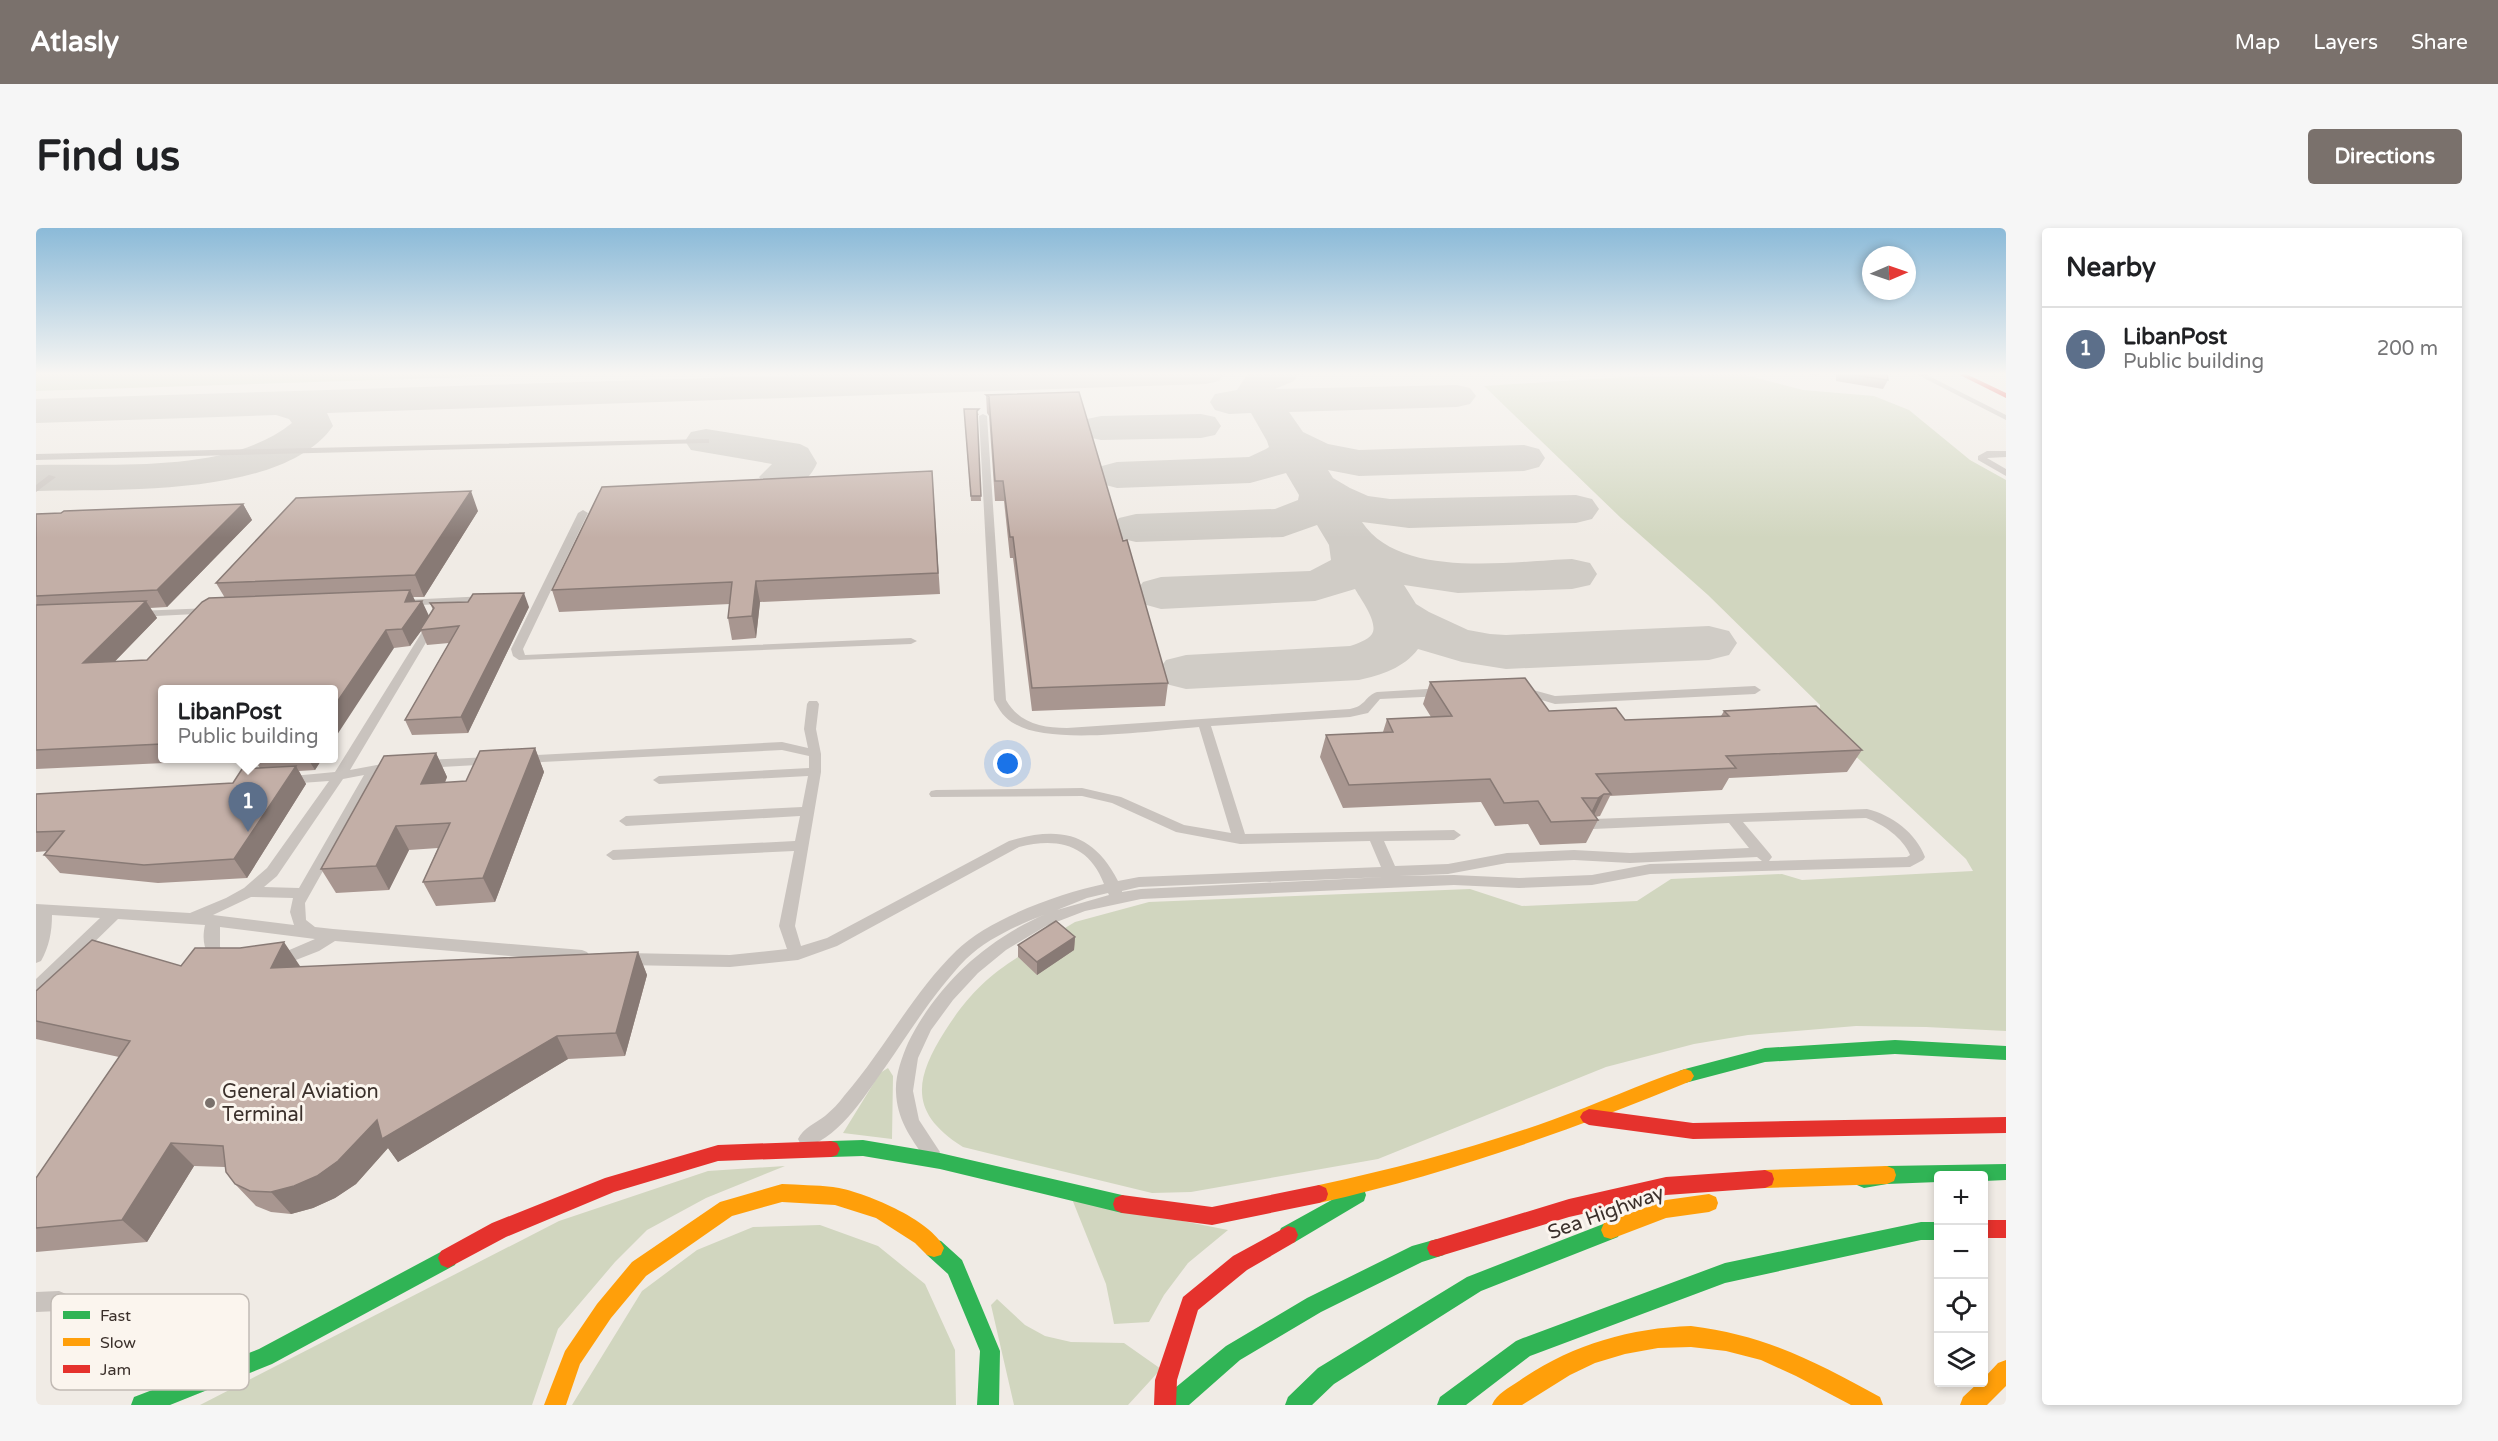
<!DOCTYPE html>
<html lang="en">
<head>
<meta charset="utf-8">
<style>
	:root { --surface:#fff; --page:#f6f6f6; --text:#202124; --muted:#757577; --line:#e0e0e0; --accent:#7a716c }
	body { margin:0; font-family:"Varela Round",sans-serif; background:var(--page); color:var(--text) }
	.controls { position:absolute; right:18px; bottom:18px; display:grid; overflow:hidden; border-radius:6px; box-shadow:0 3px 9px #0003 }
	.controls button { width:54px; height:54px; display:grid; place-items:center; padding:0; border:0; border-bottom:2px solid var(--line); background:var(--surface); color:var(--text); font:30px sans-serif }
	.compass { position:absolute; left:1826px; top:18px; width:54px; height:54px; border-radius:50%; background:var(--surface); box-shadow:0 3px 9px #0003; rotate:88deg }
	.you { position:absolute; left:972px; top:536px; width:21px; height:21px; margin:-15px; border:4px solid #fff; border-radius:50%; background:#1a73e8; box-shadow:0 0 0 9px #1a73e833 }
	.badge { display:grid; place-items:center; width:39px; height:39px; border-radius:50%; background:var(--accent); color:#fff; font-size:20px; font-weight:700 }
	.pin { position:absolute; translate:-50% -50px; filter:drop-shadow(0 2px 3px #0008) }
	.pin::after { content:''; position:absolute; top:32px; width:21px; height:18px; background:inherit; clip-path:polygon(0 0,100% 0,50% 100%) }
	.popup { position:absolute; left:122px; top:457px; width:180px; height:78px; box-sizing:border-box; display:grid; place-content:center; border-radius:6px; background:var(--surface); filter:drop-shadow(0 2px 4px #0005); font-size:20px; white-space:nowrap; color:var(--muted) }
	.popup b { font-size:22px; color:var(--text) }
	.popup::after { content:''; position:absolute; left:50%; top:100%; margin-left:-12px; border:12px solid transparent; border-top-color:var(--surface) }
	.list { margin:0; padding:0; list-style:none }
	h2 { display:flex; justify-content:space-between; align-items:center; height:78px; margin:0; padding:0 24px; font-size:26px }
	h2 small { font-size:20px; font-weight:400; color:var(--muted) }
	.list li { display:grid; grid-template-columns:39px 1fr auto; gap:18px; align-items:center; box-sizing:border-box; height:84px; padding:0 24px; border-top:2px solid var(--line) }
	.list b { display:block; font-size:22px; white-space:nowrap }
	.list p { margin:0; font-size:20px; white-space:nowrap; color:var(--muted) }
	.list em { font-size:20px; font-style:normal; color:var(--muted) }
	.icon { flex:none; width:33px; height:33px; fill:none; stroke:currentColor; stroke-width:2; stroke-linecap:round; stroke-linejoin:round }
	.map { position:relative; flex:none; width:1970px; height:1177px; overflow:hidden; border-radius:6px }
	header { display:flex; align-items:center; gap:36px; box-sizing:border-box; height:84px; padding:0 30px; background:var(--accent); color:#fff }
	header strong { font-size:28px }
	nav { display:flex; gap:33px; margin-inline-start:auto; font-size:21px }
	.intro { display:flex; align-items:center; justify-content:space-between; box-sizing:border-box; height:144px; padding:0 36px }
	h1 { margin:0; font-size:42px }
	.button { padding:15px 27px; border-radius:6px; background:var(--accent); color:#fff; font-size:21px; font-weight:700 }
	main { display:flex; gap:36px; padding:0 36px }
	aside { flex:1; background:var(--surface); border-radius:6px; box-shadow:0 3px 9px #0003 }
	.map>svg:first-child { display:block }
</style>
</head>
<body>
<header>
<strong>Atlasly</strong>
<nav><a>Map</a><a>Layers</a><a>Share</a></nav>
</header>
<div class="intro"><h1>Find us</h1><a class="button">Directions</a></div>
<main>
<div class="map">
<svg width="1970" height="1177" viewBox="0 0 1970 1177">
	<rect width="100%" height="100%" fill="#f0ebe5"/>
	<path fill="#d1d6bf" d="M0,145H557L0,163Z
		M1706,146L1767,162L1838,168L1873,182L1934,232L1970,252V803L1890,799L1820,798L1712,807L1658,816L1570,839L1342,931L1155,964L1116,965L927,919C873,885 878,852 909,803C930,770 949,750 982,729L1001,746L1019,706L1039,694L1113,674L1434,661L1486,678L1601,673L1635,651L1746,646L1766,652L1937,643L1930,631L1783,494L1784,477L1672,367L1585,290L1448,158L1571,150Z
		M852,840L857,848L856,911L807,905L844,845Z
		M749,938L670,970L611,1002L579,1034L522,1101L496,1177H164L523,993L672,943Z
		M1036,971L1192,1002L1152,1035L1128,1067L1113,1094L1078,1096L1070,1056Z
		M784,997L842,1018L889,1056L919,1122L920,1177H536L606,1063L661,1022L717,999Z
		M961,1071L989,1097L1009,1108L1035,1114L1088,1115L1125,1141L1092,1177H978L955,1077Z"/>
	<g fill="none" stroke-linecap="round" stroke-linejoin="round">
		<path fill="#d0ccc6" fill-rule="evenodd" d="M834,145H1188L1183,153L1170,156L291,185L297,198C247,270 79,261 0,263V237C78,235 193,246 256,195L253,191L240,187L0,195V171Z
			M1212,145H1263L1258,153L1239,161L1421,157L1434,160L1440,168L1434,176L1421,179L1253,184L1267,204L1292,216L1323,222L1488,217L1503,221L1509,230L1503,239L1488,243L1323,248L1292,242L1297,250L1314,260L1332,268L1354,271L1540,267L1556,271L1563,281L1556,291L1540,295L1373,300L1326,294C1364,352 1476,333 1536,331L1554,335L1561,346L1554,357L1536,361L1422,365L1368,357L1380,376L1393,384L1432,402L1454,406L1470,407L1673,398L1693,403L1701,415L1693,427L1673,432L1470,441L1426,434L1382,421C1368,440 1345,447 1323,452L1150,461L1130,456L1121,444L1130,432L1150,427L1314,418C1320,416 1332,412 1336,406C1343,395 1324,370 1319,361L1279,373L1125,381L1107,376L1099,365L1107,354L1125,349L1274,343L1295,332L1293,317L1281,297L1247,309L1100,314L1083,310L1076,300L1083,290L1100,286L1239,281L1262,272L1263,267L1250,245L1214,255L1081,260L1066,256L1059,247L1066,238L1081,234L1213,229L1230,221L1233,219L1231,213L1215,185L1193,186L1179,182L1174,174L1179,166L1201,162Z
			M1165,186L1179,189L1185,198L1179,207L1165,210L1065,212L1051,209L1045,200L1051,191L1065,188Z
			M670,201L764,216L772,220L781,235C771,258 753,264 730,258L723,249L736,236L655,222L649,213L655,204Z"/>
		<path fill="#c9c3be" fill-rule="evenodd" d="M1767,145H1782L1783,146L1779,148Z
			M1878,145H1887L1970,187V192Z
			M947,186L951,188L970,472C983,495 1006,500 1031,500L1314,481C1330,478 1329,468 1341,464L1407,460L1413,464L1407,468L1344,471L1332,485L1314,489L1175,498L1209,606L1418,602L1425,607L1418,612L1348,613L1359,638L1412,636L1471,625L1538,622L1594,625L1713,620L1693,595L1557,601L1550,596L1557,591L1831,581C1856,587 1880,605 1889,629L1887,632L1874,639L1614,646L1556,657L1483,660L1418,657L1105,671L1049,683L1010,698L970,722L942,745L917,772L895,802L882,830L877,863L883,892L904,924L901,930L895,932L889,930C874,909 861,891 860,864C859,848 866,829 872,815C900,758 950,711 1010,686C982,697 952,710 930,731C899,763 875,802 850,838C829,867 807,906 771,919L765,917L762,911C767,900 780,895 789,888C796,882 803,875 808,868C848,822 876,766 920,723C952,691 1024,665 1068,656C1053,616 1021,609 983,619L801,718L762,732L694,739L589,737L584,735L581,731L584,727L589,725L694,727L751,721L743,698L758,623L577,632L570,627L577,622L759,613L764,588L590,598L583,593L590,588L766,579L772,548L623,556L617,552L623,548L773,540V528L746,522L486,535L480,531L482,528L746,514L772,520L768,501L771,476L773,473H781L783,476L780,501L785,526V544L759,698L765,718L791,710L973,613C1023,598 1057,604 1082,653L1103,649L1345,639L1334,613L1204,616L1140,604L1076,575L1046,568L895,569L893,566L895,563L900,562L1046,560L1085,569L1148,597L1195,605L1163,499C1119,502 1015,518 979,496C969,491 963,482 958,472L943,188ZM1830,590C1847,596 1867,610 1874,627L1871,629L1733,633L1736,629L1734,626L1707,594ZM1721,629L1726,633L1614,636L1556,647L1483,650L1418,647L1363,648L1412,646L1471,635L1538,632L1594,635ZM1349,649L1105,661L1086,664V663L1103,659ZM1072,665L1073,667L1021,682L1051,670Z
			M673,211V215H670L0,232V226Z
			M1951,223H1970V229L1951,230L1970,241V248L1942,232V228Z
			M13,247L20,249L0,264V257Z
			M547,282L552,285L487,421L489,427L875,410L881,413L875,416L483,432L477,428L475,421L542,285Z
			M451,368L456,371L455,373L368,378L363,375L368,372Z
			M175,380L179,381V385L101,389L96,386L101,383Z
			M396,393L401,396L314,542L357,534L363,538L362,541L342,545L269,675L270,692L279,699L297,701L546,722L551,724L554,728L551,732L546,734L299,713L283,723L242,739L237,737L234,733L237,729L279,711L184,699V719L196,731L193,735L188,737C169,731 165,715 169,697L82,691L6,765L0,767V751L64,690L16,687C16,704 13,719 5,733L0,735V676L154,685L190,670L208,660L231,640L293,553L251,556L245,552L246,549L299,544L391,396ZM328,547L263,660L228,659L241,648L307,551ZM215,669L257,670L254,684L258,697L177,687Z
			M1483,458L1519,468L1719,458L1725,462L1719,466L1519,476L1479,464L1477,462L1479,460Z
			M455,529L461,533L459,536L388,540L382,536L388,532Z
			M23,1063L30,1066L33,1073L30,1080L23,1083L0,1084V1064Z"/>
		<path fill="#30b455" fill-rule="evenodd" d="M1859,812L1970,818V832L1859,826L1729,834L1649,855L1643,853L1640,848L1643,843L1649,841L1729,820Z
			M827,912L904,925L1086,967L1093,970L1095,976L1093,982L1086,985L904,941L827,928L795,929L789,927L786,921L789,915L795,913Z
			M1970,936V952L1948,953V948H1902V954L1851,956L1828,960L1821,957L1819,951L1821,945L1851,938Z
			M1321,958L1328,961L1330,967L1328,973L1259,1014L1252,1016L1245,1014L1242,1007L1245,1000Z
			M1575,993L1582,995L1585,1002L1582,1009L1445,1063L1298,1156L1276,1177H1249L1252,1169L1282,1140L1431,1049Z
			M1885,994H1902V1012H1885L1689,1055L1494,1128L1430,1177H1401L1404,1169L1480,1113L1487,1110L1689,1035Z
			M898,1011L905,1013L926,1032L964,1123L963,1177H941L944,1123L912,1046L891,1027L888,1020L891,1013Z
			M1401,1011L1408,1013L1411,1020L1408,1027L1386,1034L1285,1084L1204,1132L1153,1177H1125L1128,1169L1190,1118L1271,1070L1376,1018Z
			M412,1020L419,1023L422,1030L419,1037L236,1136L134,1177H95L98,1169L223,1121Z"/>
		<path fill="#ff9f0a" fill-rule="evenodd" d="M1649,841L1655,843L1658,848L1655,853C1534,903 1411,946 1283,975L1276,972L1274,966L1276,960L1283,957C1362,940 1440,919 1516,892C1561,876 1604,856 1649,841Z
			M1851,938L1858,941L1860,947L1858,953L1851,956L1729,960L1722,957L1720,951L1722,945L1729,942Z
			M746,956C763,957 780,957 797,959C827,963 896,992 908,1020L905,1027L898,1029L891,1027L879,1015L840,990L799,977L746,974L696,988L610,1048L575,1090L544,1136L530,1177H508L529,1123L561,1076L596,1034L684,974Z
			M1673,966L1680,969L1682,975L1680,981L1673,984L1630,990L1575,1011L1568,1009L1565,1002L1568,995L1630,972Z
			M1655,1098C1729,1107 1780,1134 1844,1169L1847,1177H1815L1760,1148L1725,1132L1690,1123L1655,1119L1622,1120L1589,1126L1559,1135L1534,1147L1486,1177H1456C1461,1165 1473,1160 1483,1153C1535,1117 1593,1100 1655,1098Z
			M1970,1132V1158L1951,1177H1924L1927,1169L1943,1154H1948V1150L1962,1135Z"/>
		<path fill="#e5322d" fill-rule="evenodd" d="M1920,145H1928L1970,165V170Z
			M1553,881L1657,895L1970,889V905L1657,911L1553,897L1547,894L1544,889L1547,884Z
			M795,913L801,915L804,921L801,927L795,929L682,933L578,964L470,1009L412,1040L405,1037L402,1030L405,1023L456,995L569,950L682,917Z
			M1729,942L1736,945L1738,951L1736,957L1729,960L1630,967L1533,989L1401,1029L1394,1027L1391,1020L1394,1013L1401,1011L1533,971L1630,949Z
			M1283,957L1290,960L1292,966L1290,972L1283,975L1176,997L1086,985L1079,982L1077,976L1079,970L1086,967L1176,979Z
			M1948,992H1970V1010H1948Z
			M1252,998L1259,1000L1262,1007L1259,1014L1211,1042L1162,1082L1141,1152L1140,1177H1118L1119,1152L1147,1069L1197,1028Z"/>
	</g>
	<path fill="#a89690" d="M1800,145H1851L1852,152L1847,161L1800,153Z
		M950,167L1087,313L1132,455L1129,478L996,483L977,330H974L968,273H959L953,188L951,185Z
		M928,181L943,186L941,188L945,273H935Z
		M896,243L904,366L724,374L720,410L696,412L692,390L694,376L523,384L516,362Z
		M207,276L216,292L131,379L114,380L121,390L78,434L111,432L189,370L180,355L442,283L388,369H377L379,373L393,388L397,382L394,375L493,379L432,505L376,507L369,492L413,415L391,417L385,403L374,418L358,420L126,462V531H214L0,541V286Z
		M1394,454L1513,483L1589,492L1685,488L1688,483L1826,522L1811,544L1693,550L1686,562L1574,568L1564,588L1559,589L1562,592L1550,615L1504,617L1492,596L1459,598L1445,574L1307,580L1284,529L1290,507L1347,504L1351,491L1395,489L1387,476Z
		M499,520L508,544L459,674L400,678L387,654L402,620L373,622L353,662L300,665L285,641L400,525L411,549L409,555L430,553Z
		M218,531H286L279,542L263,543L270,556L211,650L122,655L24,645L8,627L12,623L0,624V566L197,555L224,540Z
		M1039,709L1038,722L1001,747L982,729V717Z
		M602,724L611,747L589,828L532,831L362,934L352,920L320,956L299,970L277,980L255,986L235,984L220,978L199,956L189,939L158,938L111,1014L0,1024V950L83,829L0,811V763L145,738H264L263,739Z"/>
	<path fill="#887a75" d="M435,263L442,283L388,369L379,347Z
		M207,276L216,292L131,379L121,362Z
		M720,353L724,374L720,410L716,388Z
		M374,362L382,379L386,373L394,390L384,402L385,403L374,418L366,401L369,374Z
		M488,365L493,379L432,505L425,489Z
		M110,373L121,390L60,453L47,435Z
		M350,402L358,420L297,513V480Z
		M499,520L508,544L459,674L447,650Z
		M400,525L411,549L397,580L385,556Z
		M272,531H286L279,542Z
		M260,538L270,556L211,650L198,631Z
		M1568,566L1557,589L1551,593L1562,570Z
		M360,598L373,622L353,662L340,638Z
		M1039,709L1038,722L1001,747V734Z
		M248,714L264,738L252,764L235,740Z
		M602,724L611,747L589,828L580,805Z
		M521,808L532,831L362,934L352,920L320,956L299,970L277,980L255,986L235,964L341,892Z
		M135,915L158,938L111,1014L86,992Z"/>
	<path fill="#c3afa7" stroke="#887a75" stroke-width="1.5" d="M1805,145H1851L1852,152Z
		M1043,164L1087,313L1091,312L1132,455L996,460L977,309H974L967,253H959L953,169L950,167Z
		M928,181H943L941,183L945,268H935Z
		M896,243L902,345L720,353L716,388L692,390L696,354L516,362L566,259Z
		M435,263L379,347L180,355L260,270Z
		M207,276L121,362L0,368V286L25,285L28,283Z
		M374,362L369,374L386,373L366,401L350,402L297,480V462H126V516L0,522V377L110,373L47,435L111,432L166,374L173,370Z
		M488,365L425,489L369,492L423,398L384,402L398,380L394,375L432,374L437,366Z
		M1489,450L1513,483L1580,480L1589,492L1693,488L1688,483L1780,478L1826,522L1690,528L1700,540L1560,546L1575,566H1568L1562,570H1546L1562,592L1515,594L1502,573L1468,575L1454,551L1313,557L1290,507L1357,504L1351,491L1416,488L1394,454Z
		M499,520L447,650L387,654L414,595L360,598L340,638L285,641L348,528L400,525L385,556L430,553L444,523Z
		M260,538L198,631L108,637L8,627L28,603L0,604V566L197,555L206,541Z
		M1020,693L1039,709L1001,734L982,717Z
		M56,712L145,738L159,720H204L248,714L235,740L602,724L580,805L521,808L346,911L341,892L302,933L281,948L258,958L235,964L214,963L199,956L190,944L187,918L135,915L86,992L0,1000V950L94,813L0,793V763Z"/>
	<linearGradient id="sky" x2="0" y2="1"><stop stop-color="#8bbad8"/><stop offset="0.47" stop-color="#f8f6f3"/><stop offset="1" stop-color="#f8f6f3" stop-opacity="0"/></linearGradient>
	<rect width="1970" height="310" fill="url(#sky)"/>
	<circle fill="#7a716c" stroke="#fbf5ee" stroke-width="2" cx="174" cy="875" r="6"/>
	<g text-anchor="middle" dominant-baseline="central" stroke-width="6" stroke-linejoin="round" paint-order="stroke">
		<g font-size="20" fill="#3b302b" stroke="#fbf5ee" text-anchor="start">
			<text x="186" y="864">General Aviation<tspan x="186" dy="23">Terminal</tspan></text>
		</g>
		<g font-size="20" fill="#3b302b" stroke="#fbf5ee">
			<text transform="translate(1570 985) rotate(-20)">Sea Highway</text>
		</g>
	</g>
	<rect x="15" y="1066" width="198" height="96" rx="9" fill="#fbf5ee" stroke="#c1bab4" stroke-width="1.5"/>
	<rect x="27" y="1083" width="27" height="8" fill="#30b455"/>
	<rect x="27" y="1110" width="27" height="8" fill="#ff9f0a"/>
	<rect x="27" y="1137" width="27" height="8" fill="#e5322d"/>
	<g font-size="16" fill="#3b302b">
		<text x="64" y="1093">Fast</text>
		<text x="64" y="1120">Slow</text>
		<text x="64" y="1147">Jam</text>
	</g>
</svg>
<div class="controls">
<button>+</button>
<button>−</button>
<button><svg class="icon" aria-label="locate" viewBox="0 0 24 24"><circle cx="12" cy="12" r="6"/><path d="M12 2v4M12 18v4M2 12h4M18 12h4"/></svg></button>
<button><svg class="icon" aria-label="layers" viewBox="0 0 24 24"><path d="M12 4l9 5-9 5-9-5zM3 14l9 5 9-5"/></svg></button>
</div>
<svg class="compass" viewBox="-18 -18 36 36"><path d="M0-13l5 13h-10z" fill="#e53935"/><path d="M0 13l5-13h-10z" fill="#757577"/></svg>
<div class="you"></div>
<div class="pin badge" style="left:212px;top:604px;background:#5c6f8a">1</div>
<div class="popup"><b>LibanPost</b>Public building</div>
</div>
<aside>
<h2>Nearby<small></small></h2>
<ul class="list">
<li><span class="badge" style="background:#5c6f8a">1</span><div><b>LibanPost</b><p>Public building</p></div><em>200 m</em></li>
</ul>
</aside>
</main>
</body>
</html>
